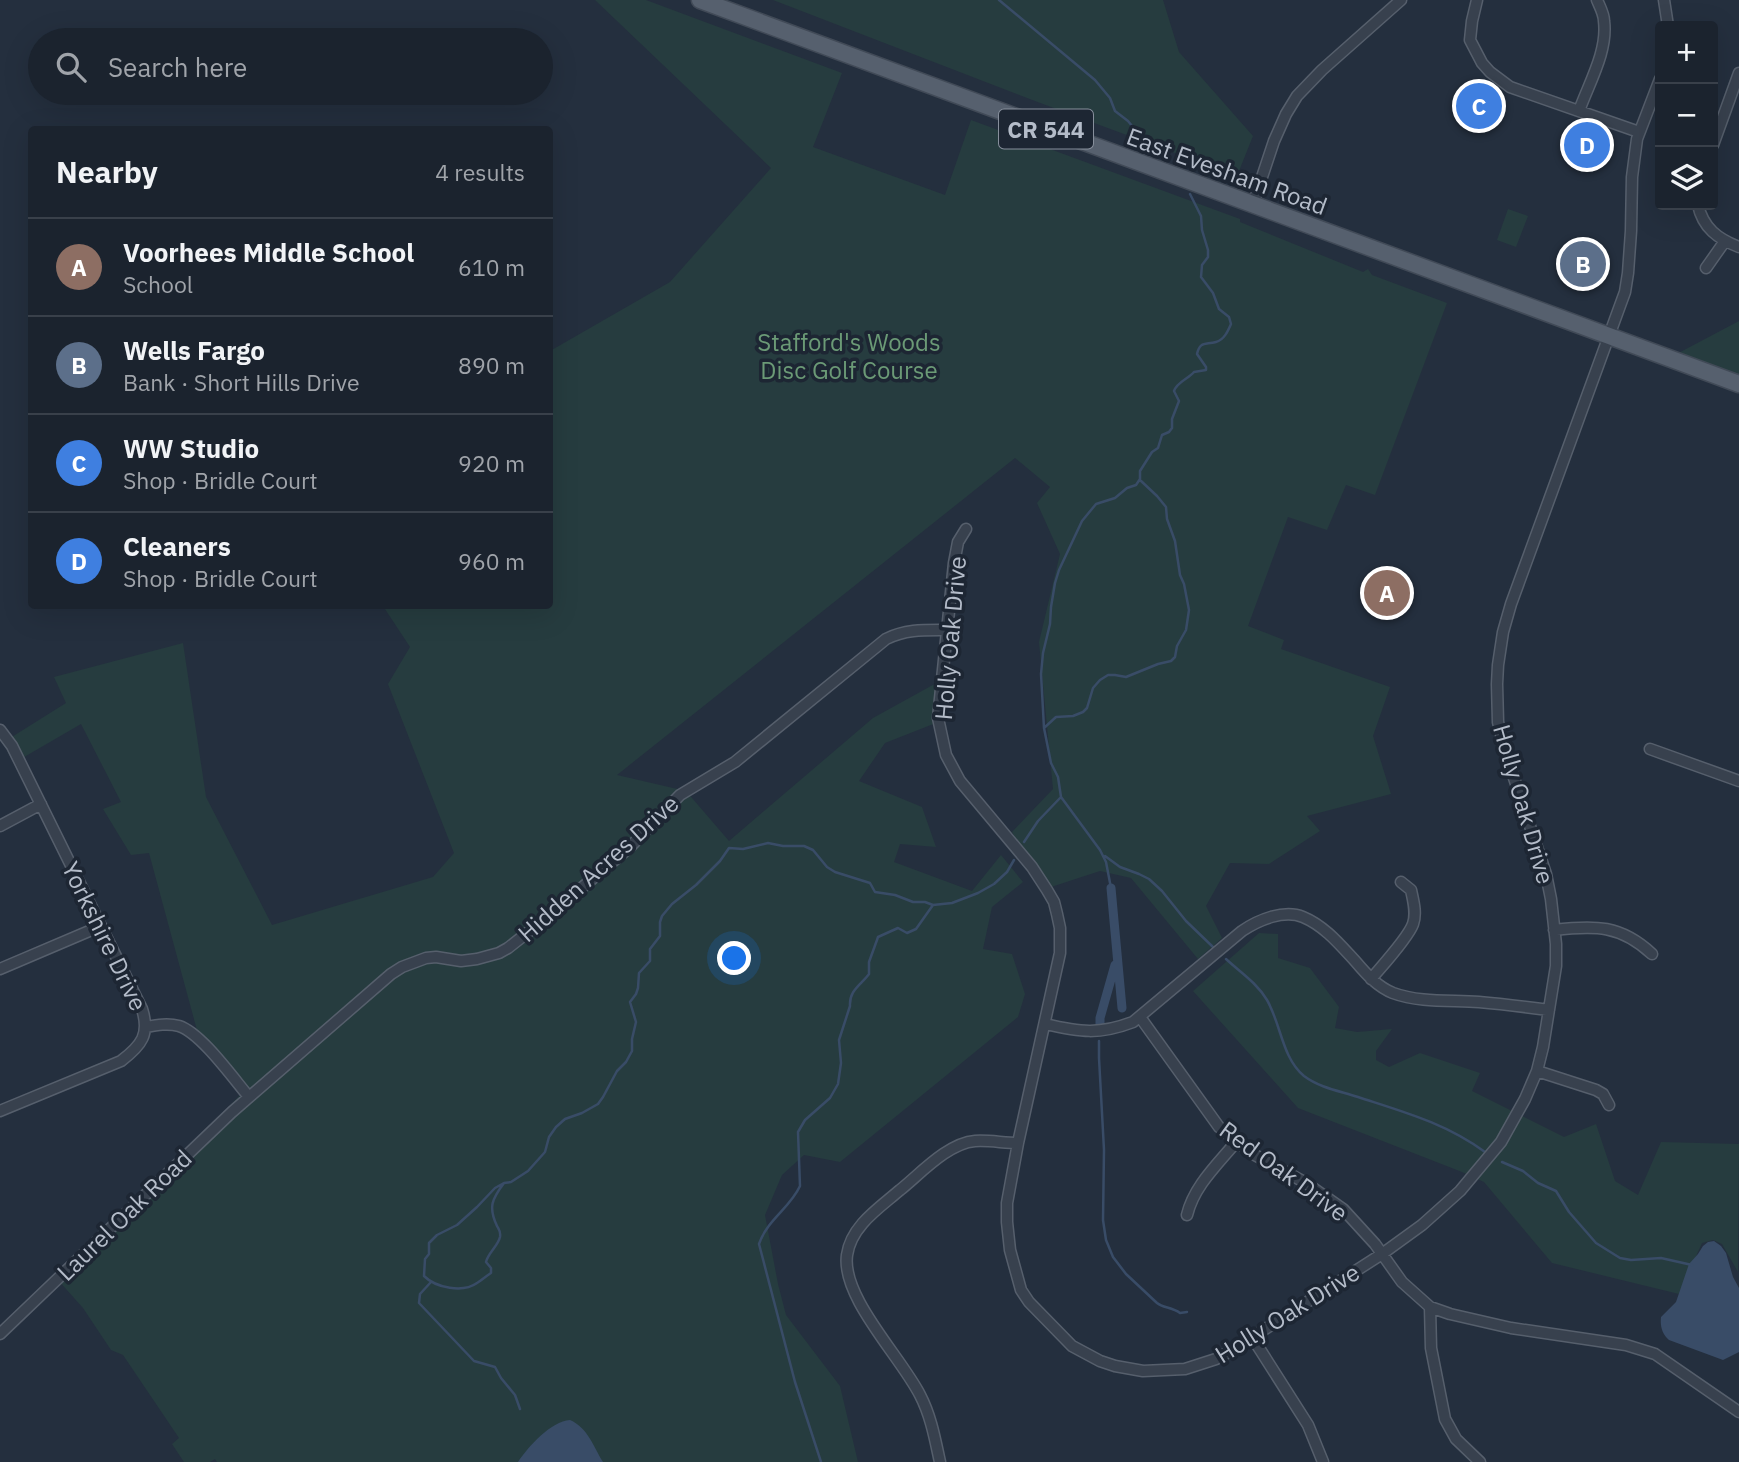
<!DOCTYPE html>
<html lang="en">
<head>
<meta charset="utf-8">
<style>
	:root { --surface:#1b232e; --page:#282f3a; --text:#f1f3f6; --muted:#a0a4aa; --line:#39404a; --accent:#b45309 }
	body { margin:0; font-family:"IBM Plex Sans",sans-serif; background:var(--page); color:var(--text) }
	.controls { position:absolute; right:21px; top:21px; display:grid; overflow:hidden; border-radius:7px; box-shadow:0 7px 28px #0002 }
	.controls button { width:63px; height:63px; display:grid; place-items:center; padding:0; border:0; border-bottom:2px solid var(--line); background:var(--surface); color:var(--text); font:35px sans-serif }
	.you { position:absolute; left:735px; top:959px; width:24px; height:24px; margin:-18px; border:5px solid #fff; border-radius:50%; background:#1a73e8; box-shadow:0 0 0 10px #1a73e833 }
	.badge { display:grid; place-items:center; width:46px; height:46px; border-radius:50%; background:var(--accent); color:#fff; font-size:23px; font-weight:700 }
	.pin { position:absolute; translate:-50% -50%; border:4px solid #fff; box-shadow:0 2px 7px #0006 }
	.list { margin:0; padding:0; list-style:none }
	h2 { display:flex; justify-content:space-between; align-items:center; height:91px; margin:0; padding:0 28px; font-size:30px }
	h2 small { font-size:23px; font-weight:400; color:var(--muted) }
	.list li { display:grid; grid-template-columns:46px 1fr auto; gap:21px; align-items:center; box-sizing:border-box; height:98px; padding:0 28px; border-top:2px solid var(--line) }
	.list b { display:block; font-size:26px; white-space:nowrap }
	.list p { margin:0; font-size:23px; white-space:nowrap; color:var(--muted) }
	.list em { font-size:23px; font-style:normal; color:var(--muted) }
	.icon { flex:none; width:38px; height:38px; fill:none; stroke:currentColor; stroke-width:2; stroke-linecap:round; stroke-linejoin:round }
	.map { position:relative; flex:none; width:1739px; height:1462px; overflow:hidden }
	.search { position:absolute; background:var(--surface); box-shadow:0 7px 28px #0002; left:28px; top:28px; width:525px; height:77px; display:flex; align-items:center; gap:18px; box-sizing:border-box; padding:0 24px; border-radius:38px; color:var(--muted); font-size:26px }
	.panel { position:absolute; background:var(--surface); box-shadow:0 7px 28px #0002; left:28px; top:126px; width:525px; height:483px; border-radius:7px }
	.map>svg:first-child { display:block }
</style>
</head>
<body>
<div class="map">
<svg width="1739" height="1462" viewBox="0 0 1739 1462">
	<rect width="100%" height="100%" fill="#242f3e"/>
	<path fill="#263c3f" d="M595,0H646L842,73L813,147L945,195L971,120L1240,219V222L1363,272L1368,269L1372,275L1447,303L1375,495L1346,485L1327,530L1288,517L1248,626L1284,640L1281,649L1390,687L1373,736L1391,794L1307,816L1320,831L1269,864L1230,863L1206,906L1222,938L1198,959L1131,878L1100,871L1045,889L1012,832L1053,789L1039,642L1060,554L1037,503L1050,487L1015,458L617,775L686,791L729,841L873,718L940,681L941,721L885,743L859,781L922,807L936,847L900,844L894,862L972,891L1001,855L1023,882L992,907L983,949L1012,954L1025,994L1018,1017L840,1162L804,1155L782,1175L765,1215L778,1284L786,1315L840,1386L858,1462H217L215,1459L210,1462H184L172,1444L179,1438L123,1355L111,1350L83,1308L58,1280L245,1090L198,1034L149,853L131,855L103,809L121,802L81,724L19,760L7,740L66,703L54,677L183,643L206,797L272,925L433,877L454,853L388,684L410,647L383,606H550V351L670,282L771,168Z
		M773,0H1163L1179,52L1253,136L1237,176L1035,101Z
		M1508,209L1528,216L1516,247L1497,240Z
		M1739,321V384L1669,358Z
		M1259,933L1278,934V958L1310,968L1339,1007L1335,1028L1357,1032L1392,1029L1376,1051V1060L1389,1067L1420,1053L1480,1073L1472,1091L1564,1137L1596,1124L1615,1181L1638,1195L1661,1142L1739,1144L1738,1272L1722,1244L1713,1240L1702,1243L1679,1294L1552,1263L1484,1182L1462,1172L1298,1108L1193,991Z"/>
	<path fill="#394c67" d="M1714,1241L1721,1246L1726,1253L1733,1277L1739,1288V1352L1723,1360L1669,1340C1662,1334 1660,1326 1661,1317L1676,1302L1689,1264L1698,1254L1703,1246L1708,1242Z
		M570,1420C588,1428 593,1446 603,1462H518C528,1447 551,1421 570,1420Z"/>
	<g fill="none" stroke-linecap="round" stroke-linejoin="round">
		<path stroke="#394c67" stroke-width="2.5" d="M999,0L1095,80L1110,98L1115,111L1128,121L1137,132L1165,159
			M1044,728L1056,717L1073,716L1083,712L1087,708L1093,688L1100,680L1108,675H1115L1126,677L1158,664L1171,661L1175,657L1177,646L1186,630L1189,610L1184,584L1180,575L1175,541L1167,519L1166,507L1157,496L1140,480
			M1024,842L1038,821L1061,797
			M1105,856L1120,867L1139,874L1149,879L1162,891L1186,921L1213,947
			M1111,888L1106,862L1100,850L1061,797L1058,777L1051,763L1044,728L1041,674L1043,653L1050,624L1051,607L1055,583L1059,570L1082,521L1096,504L1115,498L1127,488L1136,485L1140,479V471L1152,452L1158,448L1162,435L1169,432L1172,428V419L1179,401L1174,391C1177,382 1188,379 1194,372L1206,370V367L1197,354C1200,341 1205,345 1216,342C1224,340 1228,331 1231,324L1229,317L1219,309L1213,293L1201,277L1202,265L1208,257V250L1202,230L1201,216L1190,194
			M1226,959C1240,972 1257,983 1267,1000C1281,1024 1282,1058 1304,1076C1320,1088 1340,1091 1358,1097C1404,1112 1445,1123 1485,1152
			M1099,1041V1058L1104,1150L1103,1220L1106,1240L1113,1257L1126,1274L1157,1303C1163,1308 1172,1307 1180,1313L1187,1312
			M1502,1162L1523,1171L1538,1183L1556,1191L1569,1212L1596,1243L1620,1258L1631,1260L1661,1258L1692,1265
			M504,1183C492,1199 488,1207 497,1226C499,1230 501,1231 500,1237C498,1246 488,1253 486,1262L491,1268V1273C486,1276 482,1280 477,1283C463,1293 436,1288 424,1276L425,1259L429,1254V1243L437,1235L457,1225L477,1207L495,1188L504,1183L511,1182L528,1171L545,1152L549,1137L556,1127L565,1119L582,1113L598,1104L603,1097L617,1071L626,1062L632,1051V1039L636,1022L630,1002L636,994L638,988L639,973L650,961V949L660,936V922L662,916L672,904L696,885L720,861L729,848L743,849L768,843L783,846H804L813,850L827,867L835,872L870,883L875,892L895,895L913,902H925L933,905L952,903L978,893L994,884L1007,872L1014,860
			M431,1282L420,1294L419,1303L474,1361L495,1367L501,1378L515,1395L520,1409
			M821,1462L795,1382L759,1244C767,1220 790,1208 800,1186L798,1132L805,1120L830,1098L838,1084L841,1063L839,1040L850,1006C849,990 861,985 869,974V962L877,940L878,937L898,928L907,933L916,929L933,905"/>
		<path stroke="#394c67" stroke-width="9" d="M1111,888L1122,1008
			M1100,1024V1018L1115,965"/>
		<defs>
			<path id="minor" d="M1477,0L1472,21L1470,40L1482,63L1490,72L1510,87L1639,132
				M1664,0L1668,26
				M1579,111C1589,83 1608,51 1604,21C1604,14 1600,7 1597,0
				M1713,145L1739,73
				M1253,204L1274,141L1286,114L1297,96L1322,70L1401,0
				M1698,205C1703,228 1718,239 1739,247
				M1706,268L1725,241
				M966,529L958,542L954,563L938,718L946,755L960,781L1032,867L1047,890L1054,902L1057,914L1060,928V953L1018,1143L1007,1203V1222L1010,1250L1021,1290L1029,1302L1072,1346L1100,1361L1115,1366L1143,1371L1185,1369L1216,1359L1234,1349L1382,1254L1422,1225L1460,1191L1501,1142L1525,1099L1537,1071L1543,1047L1556,966V944L1551,899L1546,874L1505,751L1498,722L1497,684L1498,665L1503,632L1511,604L1625,292L1628,273L1631,231L1632,177L1637,139L1660,79
				M0,730L12,746L142,1009C150,1034 142,1045 121,1061L0,1111
				M1650,749L1739,781
				M0,826L41,804
				M1554,930C1595,925 1621,925 1652,954
				M0,969L101,926
				M1371,979C1382,966 1408,938 1413,924C1417,913 1413,900 1411,890L1401,882
				M1140,1017L1219,1127L1253,1154L1306,1183L1343,1209L1375,1244L1402,1282L1430,1307L1450,1314L1511,1328L1626,1345L1655,1354L1739,1412
				M1045,1024C1080,1032 1099,1035 1133,1022L1242,931C1258,920 1284,909 1303,917C1325,926 1341,946 1356,962C1367,975 1378,987 1393,993C1420,1003 1451,1000 1479,1002C1502,1004 1526,1007 1549,1010
				M146,1027C157,1025 168,1023 179,1026C201,1033 233,1078 249,1097
				M1537,1071L1596,1090L1603,1094L1609,1105
				M1187,1215C1194,1186 1217,1165 1236,1142
				M1430,1307L1431,1348L1445,1419L1456,1439L1480,1462
				M0,1334L232,1112L391,974L402,967L426,958L436,957L461,961L477,959L499,953L508,948L546,918L630,847L680,795L735,762L886,639C906,629 925,630 947,630
				M1252,1337L1308,1425L1323,1462
				M940,1462C935,1439 931,1416 920,1395C901,1357 841,1297 847,1255C851,1226 879,1208 900,1190C920,1174 948,1143 975,1141C989,1140 1004,1143 1018,1143"/>
			<path id="primary" d="M700,0L1739,384"/>
		</defs>
		<use href="#minor" stroke="#565f6c" stroke-width="13"/>
		<use href="#primary" stroke="#414a57" stroke-width="19"/>
		<use href="#minor" stroke="#38414e" stroke-width="10"/>
		<use href="#primary" stroke="#56606e" stroke-width="16"/>
	</g>
	<g text-anchor="middle" dominant-baseline="central" stroke-width="7" stroke-linejoin="round" paint-order="stroke">
		<rect fill="#1d2633" stroke="#878f9c" stroke-width="2" x="999" y="109.5" width="94" height="39" rx="5"/>
		<g font-size="23" font-weight="bold" fill="#b4bcc9">
			<text x="1046" y="129">CR 544</text>
		</g>
		<g font-size="24" fill="#b4bcc9" stroke="#1d2633">
			<text transform="translate(1227 171) rotate(20)">East Evesham Road</text>
			<text transform="translate(950 638) rotate(-85)">Holly Oak Drive</text>
			<text transform="translate(1524 804) rotate(74)">Holly Oak Drive</text>
			<text transform="translate(598 868) rotate(-42)">Hidden Acres Drive</text>
			<text transform="translate(105 936) rotate(64)">Yorkshire Drive</text>
			<text transform="translate(1284 1171) rotate(36)">Red Oak Drive</text>
			<text transform="translate(124 1215) rotate(-44)">Laurel Oak Road</text>
			<text transform="translate(1287 1313) rotate(-32)">Holly Oak Drive</text>
		</g>
		<g font-size="24" fill="#6b9a76" stroke="#1d2633">
			<text x="849" y="342">Stafford's Woods<tspan x="849" dy="28">Disc Golf Course</tspan></text>
		</g>
	</g>
</svg>
<div class="controls">
<button>+</button>
<button>−</button>
<button><svg class="icon" aria-label="layers" viewBox="0 0 24 24"><path d="M12 4l9 5-9 5-9-5zM3 14l9 5 9-5"/></svg></button>
</div>
<div class="you"></div>
<div class="pin badge" style="left:1387px;top:593px;background:#8d6e63">A</div>
<div class="pin badge" style="left:1583px;top:264px;background:#5c6f8a">B</div>
<div class="pin badge" style="left:1479px;top:106px;background:#3f7fe0">C</div>
<div class="pin badge" style="left:1587px;top:145px;background:#3f7fe0">D</div>
<div class="search"><svg class="icon" aria-label="search" viewBox="0 0 24 24"><circle cx="10" cy="10" r="6"/><path d="M15 15l6 6"/></svg>Search here</div>
<section class="panel">
<h2>Nearby<small>4 results</small></h2>
<ul class="list">
<li><span class="badge" style="background:#8d6e63">A</span><div><b>Voorhees Middle School</b><p>School</p></div><em>610 m</em></li>
<li><span class="badge" style="background:#5c6f8a">B</span><div><b>Wells Fargo</b><p>Bank · Short Hills Drive</p></div><em>890 m</em></li>
<li><span class="badge" style="background:#3f7fe0">C</span><div><b>WW Studio</b><p>Shop · Bridle Court</p></div><em>920 m</em></li>
<li><span class="badge" style="background:#3f7fe0">D</span><div><b>Cleaners</b><p>Shop · Bridle Court</p></div><em>960 m</em></li>
</ul>
</section>
</div>
</body>
</html>
